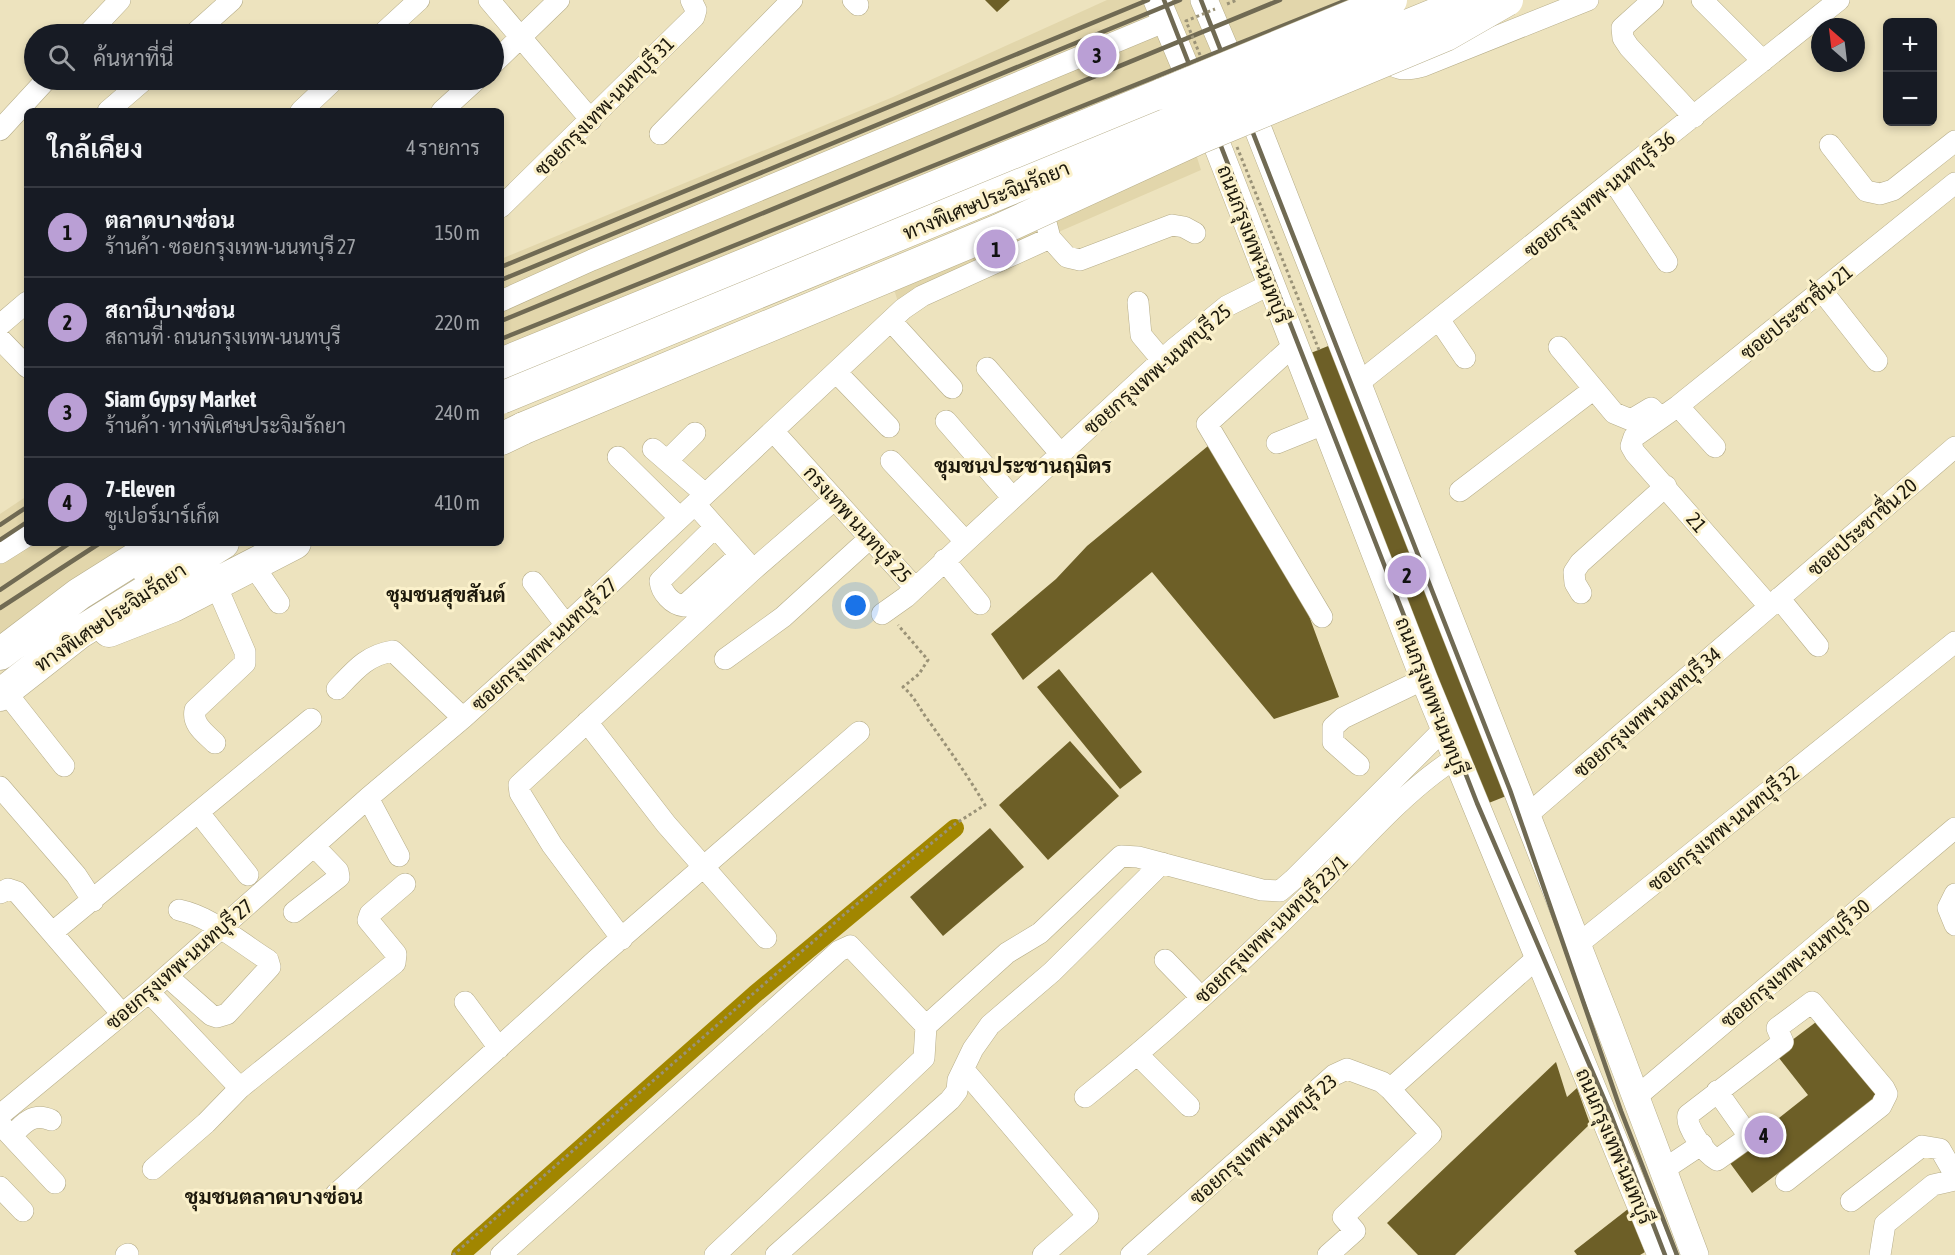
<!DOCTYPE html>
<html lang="th">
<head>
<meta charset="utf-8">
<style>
	:root { --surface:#171b24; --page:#242831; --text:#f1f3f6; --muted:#9ea1a6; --line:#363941; --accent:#ba9fd5 }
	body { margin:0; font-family:"Asap Condensed",Sarabun,sans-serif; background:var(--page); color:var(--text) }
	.controls { position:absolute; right:18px; top:18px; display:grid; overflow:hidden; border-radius:9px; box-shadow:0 3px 9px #0003 }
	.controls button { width:54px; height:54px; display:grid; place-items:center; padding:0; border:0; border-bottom:2px solid var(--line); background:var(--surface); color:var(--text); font:30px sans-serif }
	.compass { position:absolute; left:1811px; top:18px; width:54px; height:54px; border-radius:50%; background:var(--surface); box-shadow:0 3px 9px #0003; rotate:332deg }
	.you { position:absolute; left:856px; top:606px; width:21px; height:21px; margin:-15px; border:4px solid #fff; border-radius:50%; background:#1a73e8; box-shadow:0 0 0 9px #1a73e833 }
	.badge { display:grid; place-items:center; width:39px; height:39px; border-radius:50%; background:var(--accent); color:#111; font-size:20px; font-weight:700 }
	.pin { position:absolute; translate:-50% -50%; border:3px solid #fff; box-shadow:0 2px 6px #0006 }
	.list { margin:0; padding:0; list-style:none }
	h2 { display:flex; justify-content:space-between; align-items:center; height:78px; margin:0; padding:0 24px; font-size:26px }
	h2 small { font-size:20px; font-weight:400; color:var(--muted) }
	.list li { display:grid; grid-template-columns:39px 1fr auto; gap:18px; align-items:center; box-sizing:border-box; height:90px; padding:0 24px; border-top:2px solid var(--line) }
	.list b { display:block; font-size:22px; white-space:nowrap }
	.list p { margin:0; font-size:20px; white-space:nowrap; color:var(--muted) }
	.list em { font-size:20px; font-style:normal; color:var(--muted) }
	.icon { flex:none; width:33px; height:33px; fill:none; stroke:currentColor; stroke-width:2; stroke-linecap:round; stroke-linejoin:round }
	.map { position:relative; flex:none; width:1955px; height:1255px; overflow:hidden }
	.search { position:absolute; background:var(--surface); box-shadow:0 3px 9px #0003; left:24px; top:24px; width:480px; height:66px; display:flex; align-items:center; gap:15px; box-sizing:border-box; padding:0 21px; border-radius:33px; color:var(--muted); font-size:22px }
	.panel { position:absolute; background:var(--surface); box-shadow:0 3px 9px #0003; left:24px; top:108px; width:480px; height:438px; border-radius:9px }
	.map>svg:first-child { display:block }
</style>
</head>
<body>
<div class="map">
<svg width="1955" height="1255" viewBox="0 0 1955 1255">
	<rect width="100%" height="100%" fill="#ede3be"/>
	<path fill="#e2d6ab" d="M1107,0H1373L501,356V259L893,97Z
		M1195,151L1201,170L898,302L892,283Z
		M27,496V543H136L0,636V514Z"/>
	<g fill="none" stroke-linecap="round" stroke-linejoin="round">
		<path stroke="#a18600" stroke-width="18" d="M460,1255L755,994L955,828"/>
	</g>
	<path fill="#6d5f27" d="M985,0H1010L997,12Z
		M1343,340L1519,791L1471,810L1296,359Z
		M1208,446L1305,605L1339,697L1274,719L1152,572L1023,680L991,634L1056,579L1087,546Z
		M1059,669L1142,772L1120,789L1037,687Z
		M1070,741L1119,796L1048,860L999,805Z
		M990,828L1024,867L943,936L910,897Z
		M1816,1022L1878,1097L1752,1193L1727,1159L1808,1095L1775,1053Z
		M1556,1062L1567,1097L1577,1088L1590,1124L1455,1255H1418L1387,1223Z
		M1628,1209L1645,1252L1640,1255H1577L1574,1251Z"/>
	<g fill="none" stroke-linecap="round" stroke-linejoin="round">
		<defs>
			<path id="minor" d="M489,0L591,120
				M853,0L858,5
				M1653,0L1622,28L1623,38L1629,47L1694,117
				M1702,0L1763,61
				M88,34L120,0
				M194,34L232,0
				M382,34L419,0
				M1381,56C1396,71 1403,71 1423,66L1588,0
				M494,63L559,0
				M108,111L144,80
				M301,111L334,80
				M442,111L476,80
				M0,130L46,80
				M660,134L792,0
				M1830,145L1866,191L1880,194L1893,190L1955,141
				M1614,182L1667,262
				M501,207L694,17L696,10L691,0
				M1050,238L1067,257L1080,260L1172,225L1184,227L1195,233
				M1822,291L1877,361
				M501,301L592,260L1166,21
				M1138,302L1141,335L1162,360
				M891,321L952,388
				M1440,321L1465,358
				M0,325L27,302
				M0,339L27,367
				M1293,346L1207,424L1322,617
				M1559,347L1614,413L1631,420L1651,408L1658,415
				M987,368L1060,453
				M836,372L889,427
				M1356,385L1839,0
				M1678,406L1715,447
				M946,421L1012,497
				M773,431L915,588
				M1277,443L1324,424
				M653,449L705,494
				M618,457L680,518
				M667,461L695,433
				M891,461L965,541
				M1460,491L1594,389
				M695,504L749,565
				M715,527L660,581C661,592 672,605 684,606L740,555
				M0,553L27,536
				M944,560L980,604
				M253,565L279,603
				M533,582L566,625
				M1581,593L1575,583L1574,572L1580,563L1666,486
				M1779,598L1818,646
				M1769,606L1635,453L1631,446L1634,437L1678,406L1955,183
				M882,614L906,597L1174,349L1227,306L1269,285
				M725,659L783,617L870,538
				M337,689C355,670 367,655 393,651L463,718
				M12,700L64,766
				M587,722L666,824L766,938
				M215,743C205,733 192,725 195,710L245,663V652L216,585
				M1359,765L1333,742V727L1343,718L1424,679
				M0,787L76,875L93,901
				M368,798L399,856
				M199,813L248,875
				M1525,817L1955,447
				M0,893L8,889L17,892L122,1014
				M1955,894L1948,908L1955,925
				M294,912L339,877L338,871L314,846
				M53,932L311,719
				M622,939L552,845L520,793L519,785L753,570L835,499
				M1577,945L1955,642
				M1165,960L1200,996
				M167,976L211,1015L217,1017L227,1014L270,967L268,960C239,942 212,917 179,910
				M149,992L240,1088L395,963L396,954L368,920L370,914L405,884
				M465,1002L499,1048
				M926,1026L1007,953L1040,933L1121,856L1138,857L1262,890L1280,891L1294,879L1445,728
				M1138,1055L1189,1106
				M964,1070L1088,1216L1043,1255
				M1717,1091L1748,1135L1745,1140L1717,1160C1706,1154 1685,1127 1688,1115L1783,1042L1777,1028L1812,1002L1884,1088L1887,1094L1881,1106L1786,1181
				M1085,1097C1163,1035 1238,966 1309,895C1353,851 1404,790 1456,758
				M1635,1098L1955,828
				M0,1115L149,992L368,798L463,718L566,625L903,309L922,296L1050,238L1040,199
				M0,1124L55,1183
				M12,1136C23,1123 34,1112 51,1120
				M153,1169L206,1123L240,1088
				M1663,1170L1702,1144
				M0,1187L23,1211
				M336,1194L596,960L859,732
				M1851,1201L1922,1146L1940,1149L1955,1175
				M126,1255L128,1254
				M501,1255L839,951L850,946L926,1026L924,1058L715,1255
				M776,1255L950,1100L957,1091L958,1080L973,1049L990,1025L1052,972L1162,863
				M1131,1255L1334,1075L1347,1069L1382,1082L1390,1089L1537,958
				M1328,1255L1355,1231L1343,1217L1431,1134L1390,1089
				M1880,1255L1885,1224L1933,1185L1955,1180"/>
			<path id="major" d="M1157,0L1205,114L1424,679L1661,1255
				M1204,0L1247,101L1608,1023L1695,1255
				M143,568L185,543"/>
			<path id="highway" d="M501,364L1163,94
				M501,439L524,428
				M109,631L173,606L295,543
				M0,654L79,594L160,543
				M0,695L79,633L223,543"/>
		</defs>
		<use href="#minor" stroke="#b6ad89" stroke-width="22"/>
		<use href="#major" stroke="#b6ad89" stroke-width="28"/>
		<use href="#highway" stroke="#b6ad89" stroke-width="33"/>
		<path stroke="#9a9277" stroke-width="3" stroke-dasharray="3 3" stroke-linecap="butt" d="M1227,4L1237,0
			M453,1255L847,912L955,824L985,805C968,776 948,748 928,720C919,708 915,697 903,687L919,674L928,660L898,625"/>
		<use href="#minor" stroke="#fff" stroke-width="21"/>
		<use href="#major" stroke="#fff" stroke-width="27"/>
		<use href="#highway" stroke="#fff" stroke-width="32"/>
		<path stroke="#706a53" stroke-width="4.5" d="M1164,0L1477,803L1611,1115L1665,1255
			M1201,0L1510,790L1621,1111L1677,1255
			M501,267L1148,0
			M501,280L1180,0
			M501,321L1280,0
			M501,339L1347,0
			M0,525L27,507
			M0,540L27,522
			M0,590L70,543
			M0,608L100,543"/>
		<defs>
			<path id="highway-bridge" d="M1163,94L1391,0
				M501,398L1470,0
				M524,428L999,230L1199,138L1446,35L1507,0"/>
		</defs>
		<use href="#highway-bridge" stroke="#b6ad89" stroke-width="33" stroke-linecap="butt"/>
		<path stroke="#9a9277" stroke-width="3" stroke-dasharray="3 3" stroke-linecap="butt" d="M1200,55L1186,21L1215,9
			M1237,147L1319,350"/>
		<use href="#highway-bridge" stroke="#fff" stroke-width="32"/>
	</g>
	<g text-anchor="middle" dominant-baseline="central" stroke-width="6" stroke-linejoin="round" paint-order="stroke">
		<g font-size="20" fill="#1c180b" stroke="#fbf1cb">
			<text transform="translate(604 106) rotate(-45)">ซอยกรุงเทพ-นนทบุรี 31</text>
			<text transform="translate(1599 194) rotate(-39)">ซอยกรุงเทพ-นนทบุรี 36</text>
			<text transform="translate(986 200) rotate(-22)">ทางพิเศษประจิมรัถยา</text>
			<text transform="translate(1254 244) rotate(69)">ถนนกรุงเทพ-นนทบุรี</text>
			<text transform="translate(1796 312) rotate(-39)">ซอยประชาชื่น 21</text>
			<text transform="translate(1157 369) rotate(-41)">ซอยกรุงเทพ-นนทบุรี 25</text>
			<text transform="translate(1697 522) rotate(49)">21</text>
			<text transform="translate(858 524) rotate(48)">กรงเทพ นนทบุรี 25</text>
			<text transform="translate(1862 527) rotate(-41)">ซอยประชาชื่น 20</text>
			<text transform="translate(110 617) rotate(-34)">ทางพิเศษประจิมรัถยา</text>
			<text transform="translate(544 644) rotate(-42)">ซอยกรุงเทพ-นนทบุรี 27</text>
			<text transform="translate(1432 696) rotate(69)">ถนนกรุงเทพ-นนทบุรี</text>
			<text transform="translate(1647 712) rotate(-41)">ซอยกรุงเทพ-นนทบุรี 34</text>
			<text transform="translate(1723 828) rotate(-39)">ซอยกรุงเทพ-นนทบุรี 32</text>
			<text transform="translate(1271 929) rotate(-44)">ซอยกรุงเทพ-นนทบุรี 23/1</text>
			<text transform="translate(1795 963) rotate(-40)">ซอยกรุงเทพ-นนทบุรี 30</text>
			<text transform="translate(179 964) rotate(-41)">ซอยกรุงเทพ-นนทบุรี 27</text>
			<text transform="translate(1263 1139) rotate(-41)">ซอยกรุงเทพ-นนทบุรี 23</text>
			<text transform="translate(1615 1146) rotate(67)">ถนนกรุงเทพ-นนทบุรี</text>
		</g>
		<g font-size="21" font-weight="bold" fill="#1c180b" stroke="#fbf1cb">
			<text x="1023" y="465">ชุมชนประชานฤมิตร</text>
			<text x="446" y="594">ชุมชนสุขสันต์</text>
			<text x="274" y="1196">ชุมชนตลาดบางซ่อน</text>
		</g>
	</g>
</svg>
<div class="controls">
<button>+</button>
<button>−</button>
</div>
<svg class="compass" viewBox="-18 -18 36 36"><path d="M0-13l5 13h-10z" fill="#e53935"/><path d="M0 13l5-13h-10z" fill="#9ea1a6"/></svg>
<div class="you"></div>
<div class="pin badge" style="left:996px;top:249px">1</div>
<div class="pin badge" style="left:1407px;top:575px">2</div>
<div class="pin badge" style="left:1097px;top:55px">3</div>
<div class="pin badge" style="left:1764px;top:1135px">4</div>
<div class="search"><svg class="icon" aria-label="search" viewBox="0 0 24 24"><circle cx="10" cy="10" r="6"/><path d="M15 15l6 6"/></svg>ค้นหาที่นี่</div>
<section class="panel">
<h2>ใกล้เคียง<small>4 รายการ</small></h2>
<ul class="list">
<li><span class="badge">1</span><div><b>ตลาดบางซ่อน</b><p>ร้านค้า · ซอยกรุงเทพ-นนทบุรี 27</p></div><em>150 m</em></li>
<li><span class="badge">2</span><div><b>สถานีบางซ่อน</b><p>สถานที่ · ถนนกรุงเทพ-นนทบุรี</p></div><em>220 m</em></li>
<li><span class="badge">3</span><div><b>Siam Gypsy Market</b><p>ร้านค้า · ทางพิเศษประจิมรัถยา</p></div><em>240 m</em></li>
<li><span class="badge">4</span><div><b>7-Eleven</b><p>ซูเปอร์มาร์เก็ต</p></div><em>410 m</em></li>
</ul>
</section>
</div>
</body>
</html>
